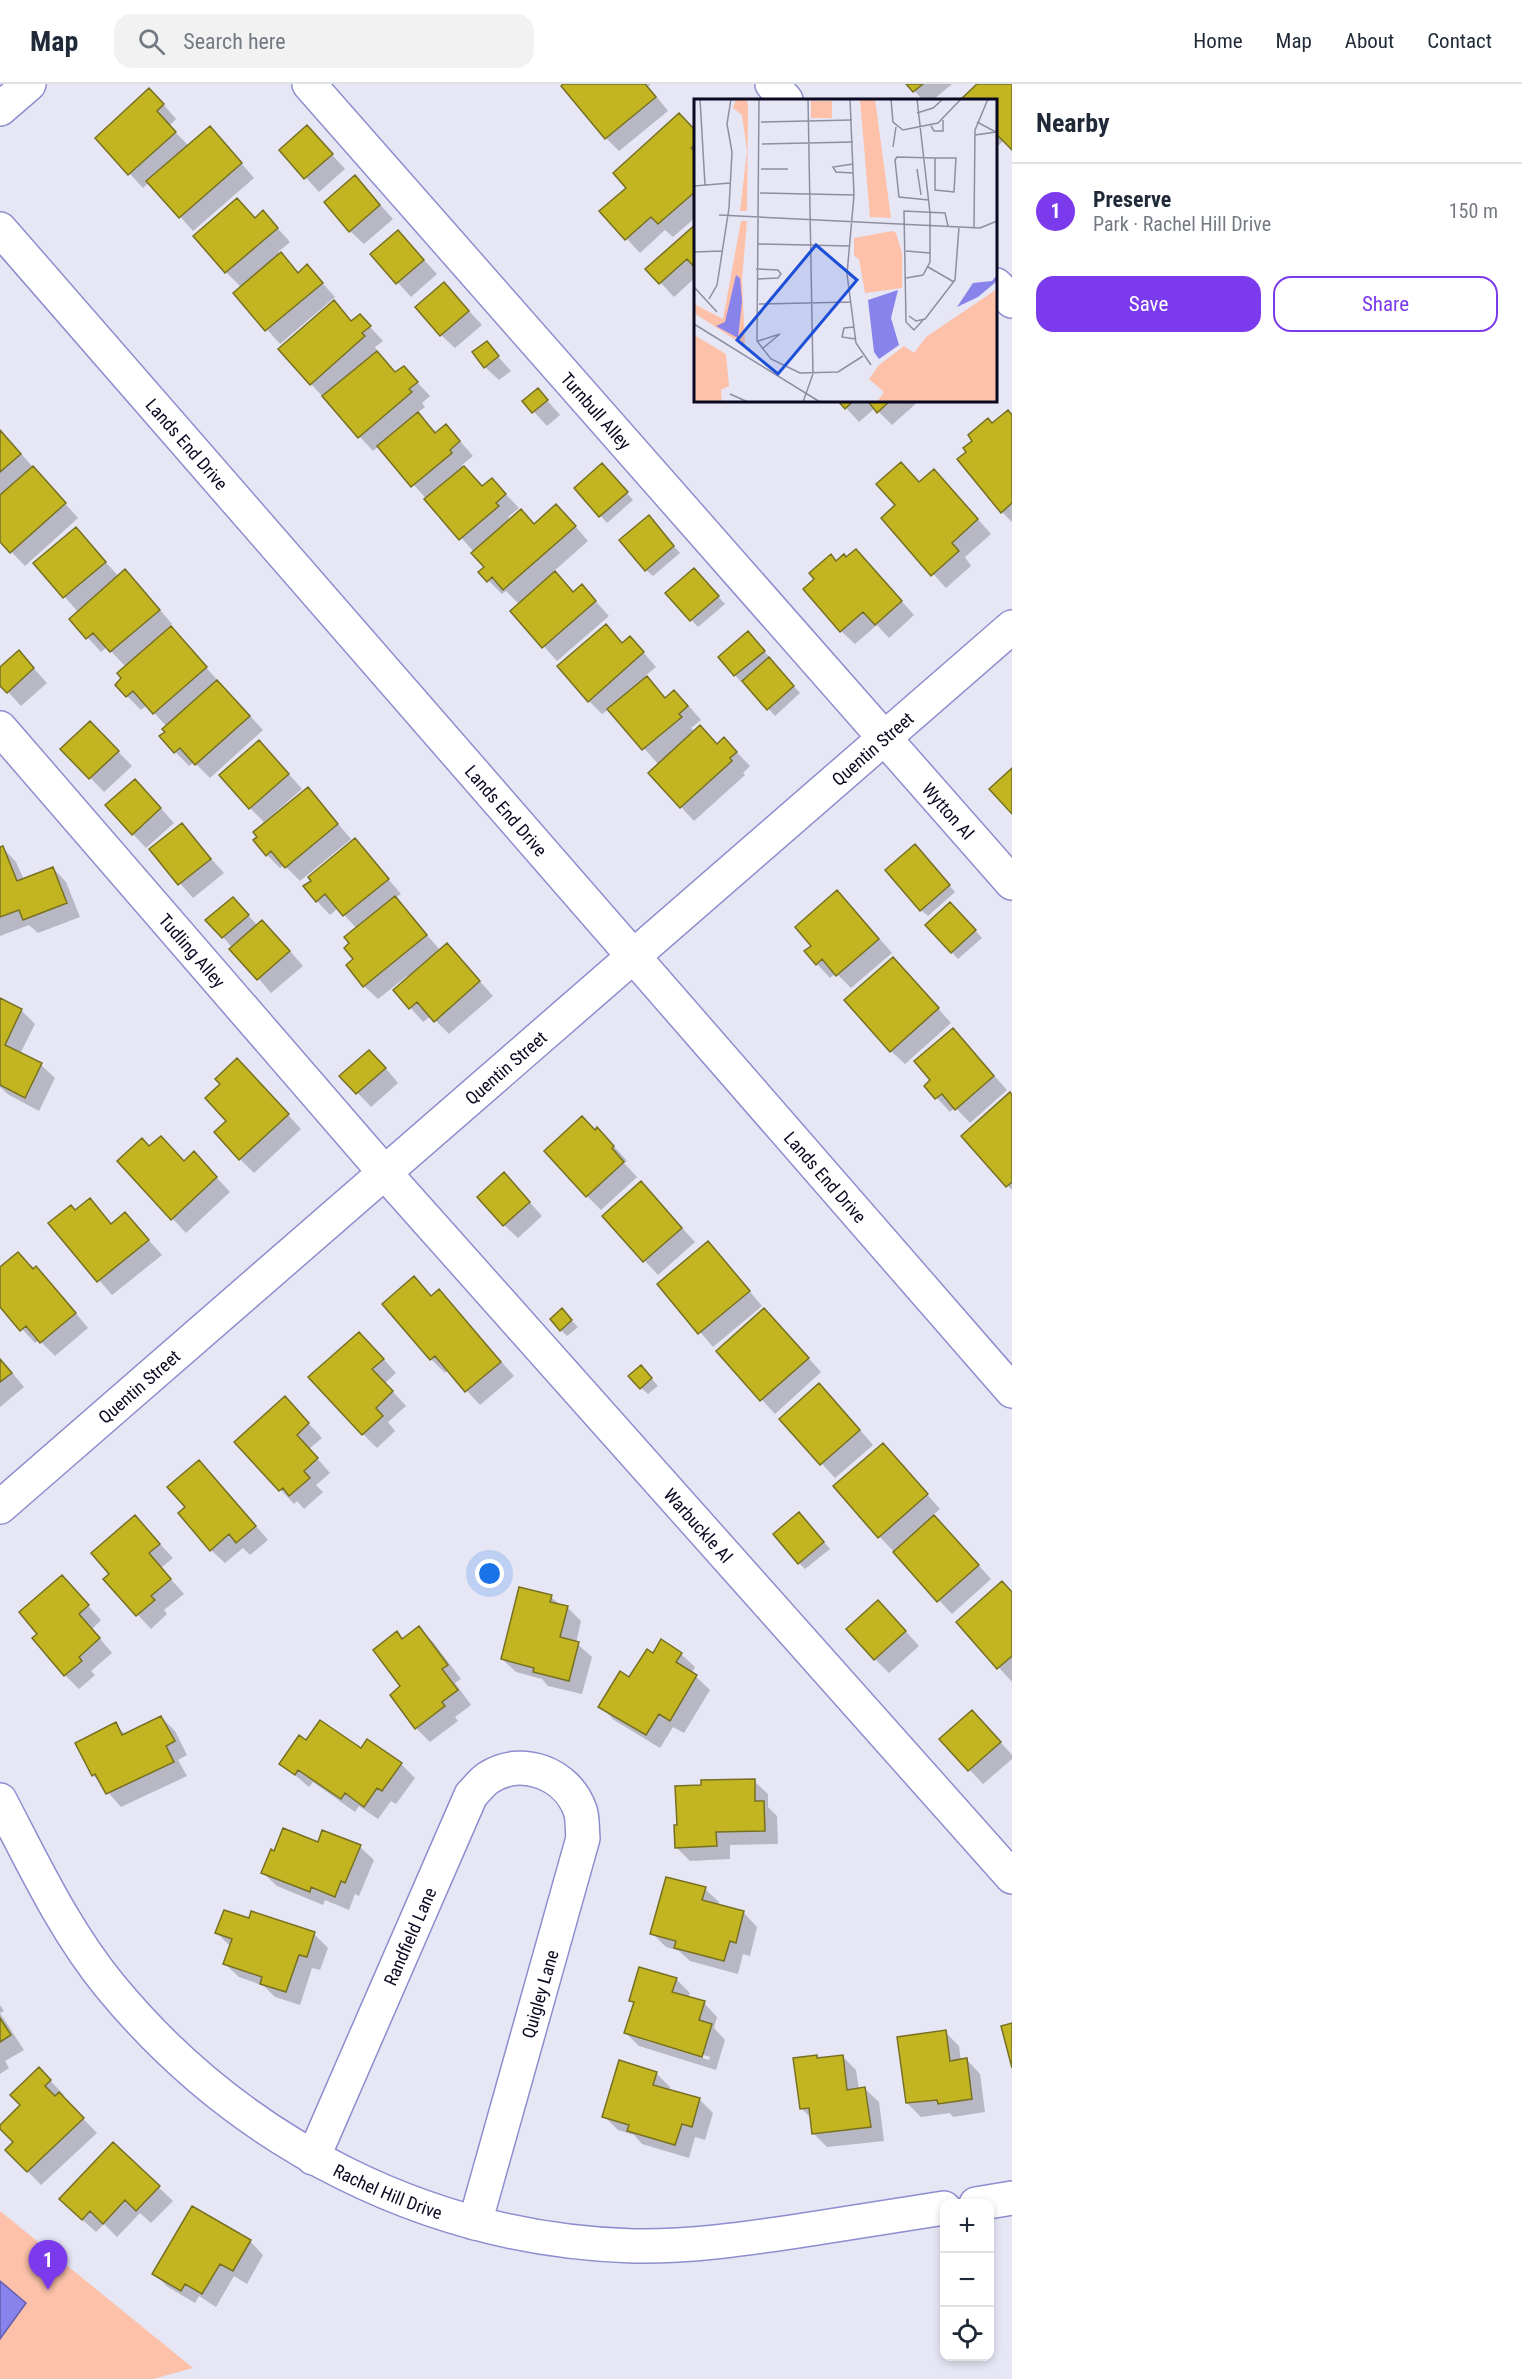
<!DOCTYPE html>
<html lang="en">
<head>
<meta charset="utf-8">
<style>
	:root { --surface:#fff; --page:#f2f2f3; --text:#1f2937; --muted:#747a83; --line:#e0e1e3; --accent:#7c3aed }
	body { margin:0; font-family:"Roboto Condensed",sans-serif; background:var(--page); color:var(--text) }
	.controls { position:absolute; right:18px; bottom:18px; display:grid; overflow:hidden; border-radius:12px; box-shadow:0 3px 9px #0003 }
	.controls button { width:54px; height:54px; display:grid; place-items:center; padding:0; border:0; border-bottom:2px solid var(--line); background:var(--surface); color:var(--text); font:30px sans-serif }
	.you { position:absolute; left:490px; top:1490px; width:21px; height:21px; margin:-15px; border:4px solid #fff; border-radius:50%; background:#1a73e8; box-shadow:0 0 0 9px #1a73e833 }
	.badge { display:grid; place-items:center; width:39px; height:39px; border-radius:50%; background:var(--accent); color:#fff; font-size:20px; font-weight:700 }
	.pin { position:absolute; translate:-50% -50px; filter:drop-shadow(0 2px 3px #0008) }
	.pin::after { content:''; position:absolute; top:32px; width:21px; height:18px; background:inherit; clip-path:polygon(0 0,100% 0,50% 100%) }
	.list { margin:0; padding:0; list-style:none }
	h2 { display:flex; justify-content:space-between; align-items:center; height:78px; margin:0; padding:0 24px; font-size:26px }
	h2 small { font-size:20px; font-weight:400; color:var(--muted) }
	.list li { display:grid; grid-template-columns:39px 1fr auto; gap:18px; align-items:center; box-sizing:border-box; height:96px; padding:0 24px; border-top:2px solid var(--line) }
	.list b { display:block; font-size:22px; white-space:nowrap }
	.list p { margin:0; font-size:20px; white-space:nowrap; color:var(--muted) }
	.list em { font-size:20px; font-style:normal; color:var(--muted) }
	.actions { display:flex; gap:12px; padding:18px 24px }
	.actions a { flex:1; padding:14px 0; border:2px solid var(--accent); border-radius:18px; text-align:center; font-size:21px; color:var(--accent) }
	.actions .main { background:var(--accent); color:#fff }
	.icon { flex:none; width:33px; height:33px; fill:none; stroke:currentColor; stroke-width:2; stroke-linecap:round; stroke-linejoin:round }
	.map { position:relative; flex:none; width:1012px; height:2295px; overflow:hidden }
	header { display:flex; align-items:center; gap:36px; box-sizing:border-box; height:84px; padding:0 30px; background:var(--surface); border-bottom:2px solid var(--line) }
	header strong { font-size:28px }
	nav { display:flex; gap:33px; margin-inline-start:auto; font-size:21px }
	.search { width:420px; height:54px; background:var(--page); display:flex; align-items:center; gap:15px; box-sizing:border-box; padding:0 21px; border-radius:18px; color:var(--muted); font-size:22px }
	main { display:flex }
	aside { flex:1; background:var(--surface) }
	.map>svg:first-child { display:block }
</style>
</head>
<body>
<header>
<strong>Map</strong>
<div class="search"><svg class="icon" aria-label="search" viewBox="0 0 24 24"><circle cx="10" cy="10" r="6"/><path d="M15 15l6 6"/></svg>Search here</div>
<nav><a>Home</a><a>Map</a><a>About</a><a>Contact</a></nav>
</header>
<main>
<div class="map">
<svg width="1012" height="2295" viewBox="0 0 1012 2295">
	<rect width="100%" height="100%" fill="#e6e6f5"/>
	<path fill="#fcc1a8" d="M0,2127L193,2284L153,2295H0Z"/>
	<path fill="#8882eb" stroke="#625eae" stroke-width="1.5" d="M0,2197L26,2219L0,2255Z"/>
	<path fill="#0003" fill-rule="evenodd" d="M566,0H651L648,2L668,27L619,67L606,54Z
		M908,0H952L933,16H923Z
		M979,0H1012V64L1004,56L996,64V16H962Z
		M163,20L176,35L169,42L189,62L223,58L254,94L193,147L149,98L143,104L97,54Z
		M307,43L345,85L319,108L281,66Z
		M696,48V133L673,153L665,146L640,169L601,127Z
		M355,93L393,135L364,160L350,147Z
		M263,128L290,158L278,168L299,189L307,182L335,213L280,260L235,209L242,204L226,188L256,135Z
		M696,142V193L674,213L648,185Z
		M398,148L437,190L411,213L372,170Z
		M457,214L482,241L455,264L441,251Z
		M334,218L352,238L360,232L383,257L375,263L377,266L376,268L396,290L404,284L430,312L422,319L425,323L417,329L437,349L446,342L459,356L473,372L462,381L465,384L483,403L492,396L519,424L508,433L511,436L534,441L570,436L588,457L553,488L574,509L582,502L609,532L557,577L512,527L520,521L506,507L502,510L480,488L486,483L474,468L379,362L373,367L311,300Z
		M486,259L511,287L499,296L485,283Z
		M538,306L560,331L547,342L524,317Z
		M839,316H920L892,341L875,324L859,338Z
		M1012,332V438L1002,428L992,341Z
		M0,346L78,434L25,482L0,456Z
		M609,388L633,416L607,439L576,404Z
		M920,399L947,400L991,450L965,473L971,482L946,504L883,434Z
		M655,440L680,469L653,492L646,486Z
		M76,445L119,493L125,488L139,501L172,540L169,543L263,646L210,694L194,678L189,682L161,653L167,648V643L147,621L141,626L127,612L123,594L126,583L107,563L101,568L88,554L71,535L78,528L35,479Z
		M836,478L869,481L914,531L889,554L877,541L855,560L841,547L816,495Z
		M700,492L725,520L698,543L667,509Z
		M605,542L623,560L643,568L656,583L645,592L666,614L674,608L688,621L701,636L691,644L695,648L718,661L724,655L750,682L743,689L745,691L694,737L681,723L659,681L609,625L602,630L589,617Z
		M755,556L770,574L768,575L800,609L775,632L743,596L741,598L735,591Z
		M19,568L47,599L21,622L0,599V585Z
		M104,653L132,682L104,708L63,665Z
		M272,671L302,705L264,738L250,724Z
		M308,705L351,755L300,797L284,781L280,784L267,771Z
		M149,711L174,739L146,764L133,750Z
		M181,741L224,789L193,814L151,766Z
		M355,756L401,810L395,814L440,866L460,875L493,912L449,950L431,932L423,938L395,906L409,894L407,892L378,915L364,902L355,875L357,845L338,824L330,831L317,817Z
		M3,764L16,778L24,796L53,784L66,798L80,833L38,849L29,841L0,852V765Z
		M922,769L955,808L928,832L921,826Z
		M233,815L258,842L276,851L303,882L271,909L223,853Z
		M851,822L892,869L851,904L836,889L830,894L817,880L813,862Z
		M957,826L982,854L958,875L927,841Z
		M906,888L951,939L905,980L891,967Z
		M0,916L21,926L35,940L20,970L41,981L55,994L39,1027L9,1011L0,1003Z
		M966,960L1007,1006L970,1039L955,1023L950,1028L926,1002Z
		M383,981L398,999L371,1023L342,992Z
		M250,989L301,1045L254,1089L240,1075L228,1037Z
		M1012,1013V1106L963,1052Z
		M595,1047L611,1059L627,1077L624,1079L637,1093L601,1126L587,1112Z
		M149,1064L184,1078L207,1083L230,1108L186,1149L119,1077Z
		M641,1099L695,1158L658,1191L604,1132Z
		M517,1104L542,1132L518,1154L504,1141Z
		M90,1116L112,1141L125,1130L162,1171L112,1211L50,1139L76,1128Z
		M18,1170L50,1198L88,1244L55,1272L39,1256L35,1259L0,1221V1185Z
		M721,1173L762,1222L713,1263L659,1200Z
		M414,1194L432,1213L439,1207L514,1292L480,1321L448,1286L445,1289L431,1275Z
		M568,1233L578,1243L567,1252L561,1246Z
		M778,1240L821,1288L775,1330L718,1268Z
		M373,1263L396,1289L385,1299L406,1322L388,1338L395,1347L377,1364L363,1350Z
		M0,1274L24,1303L0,1323Z
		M647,1289L658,1302L648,1310L641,1304Z
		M833,1315L873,1361L835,1394L781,1335Z
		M298,1328L322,1354L309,1365L330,1389L316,1401L323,1408L304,1425L297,1417L294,1420L236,1358Z
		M883,1361L940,1425L933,1431L991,1495L952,1530L879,1452Z
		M212,1391L268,1456L250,1471L243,1464L225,1479L211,1466Z
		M135,1433L173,1474L161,1484L184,1510L164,1526L167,1530L151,1545L105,1495L111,1490Z
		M805,1437L830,1465L805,1485L799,1479Z
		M62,1493L101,1536L92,1545L112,1569L91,1587L95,1591L79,1605L65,1591L39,1550Z
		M1012,1509V1598L958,1539Z
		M551,1513L560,1521L567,1523L581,1537L576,1559L592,1573L582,1610L548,1602L542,1595L516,1588L502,1575Z
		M892,1532L919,1562L889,1589L875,1575Z
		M419,1544L433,1558L461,1595L455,1599L471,1621L455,1633L458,1637L430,1658L416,1644L392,1611L403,1603L397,1549L403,1556Z
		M681,1570L695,1583L692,1589L710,1606L684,1649L673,1643L660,1664L614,1636L600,1622L653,1571Z
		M161,1633L175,1647L187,1671L178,1676L187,1692L121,1723L93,1691L115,1640L126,1651Z
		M986,1642L1012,1671V1675L983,1700L941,1655Z
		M306,1658L362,1666L401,1680L415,1694L396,1720L391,1717L378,1735L359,1722L355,1728L313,1698L309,1703L281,1679Z
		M754,1697L768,1710V1723L777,1732L778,1760L730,1761V1775L690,1777L676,1763Z
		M318,1760L360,1763L374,1776L359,1812L355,1810L349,1826L325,1816L323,1821L277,1802L263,1789L275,1769Z
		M705,1805L719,1818L718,1822L744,1829L757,1843L750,1872L743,1870L738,1890L690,1877L679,1867L666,1863L652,1849Z
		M250,1836L314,1850L328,1864L320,1886L312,1884L300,1921L275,1913L264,1902L239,1893L225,1880L231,1863L217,1849Z
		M676,1895L690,1909L688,1914L704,1919L717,1933L714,1944L725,1956L716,1986L639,1962L626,1949L635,1920L631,1916ZM640,1952L710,1973L709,1976L640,1955Z
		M0,1921L4,1927L0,1929L24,1966L5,1977L9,1984L0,1990Z
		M945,1948L959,1962L961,1977L967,1976L980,1990L985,2028L953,2033L950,2029L921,2033L907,2019Z
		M842,1972L856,1986L859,2006L865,2005L879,2018L884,2057L827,2063L813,2049L811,2034L801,2024L795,1975Z
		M39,1985L64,2011L62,2013L97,2049L41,2101L7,2066L15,2058L0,2043L22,2021Z
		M656,1989L670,2003L669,2007L699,2015L713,2029L705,2056L695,2053L689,2074L642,2060L634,2051L618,2046L604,2032Z
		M113,2060L173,2117L151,2139L140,2129L117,2153L104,2140L96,2148L75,2129Z
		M250,2157L263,2171L247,2200L234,2192L216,2223L199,2212L195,2219L168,2203L154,2190Z"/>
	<path fill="#c2b521" stroke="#777023" stroke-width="1.5" d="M563,0H645L656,13L605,55L561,2Z
		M906,0H923L913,8Z
		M977,0H1012V66L996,50V16H960Z
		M149,4L164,20L157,27L176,48L128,91L95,54Z
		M679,29L696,47V60L691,64L696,69V107L658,140L651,133L625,156L599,127L626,104L613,89Z
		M307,41L333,70L304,95L279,66Z
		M210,42L242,79L179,134L146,97Z
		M355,91L380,121L349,148L324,118Z
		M237,114L255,134L263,126L278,144L225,189L193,152Z
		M696,140V185L687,175L659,200L645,185Z
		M398,146L424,176L396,200L370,170Z
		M281,168L298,189L307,180L323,199L265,247L233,209Z
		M444,198L469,227L440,252L415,223Z
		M334,216L351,237L360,230L371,242L362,249L365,252L310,301L278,265Z
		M487,257L499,272L484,284L472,268Z
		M377,267L395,288L404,282L418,298L409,305L412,308L358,354L322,312Z
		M538,304L548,316L532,329L522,317Z
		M837,316H854L845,325Z
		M867,316H891L877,329Z
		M1008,326L1012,331V419L1001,429L957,375L966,368L963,364L972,357L968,351L988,334L992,339Z
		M418,328L435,349L446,340L460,357L450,366L452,369L411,403L377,362Z
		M0,346L21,370L0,388Z
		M901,378L919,398L934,385L978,435L952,459L959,467L931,492L881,434L895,421L876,400Z
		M602,379L628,408L599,433L574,404Z
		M33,382L66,419L10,469L0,458V411Z
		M464,382L482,402L492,394L506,410L496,419L499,422L459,456L424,415Z
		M556,420L576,442L503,506L492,493L487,498L478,488L484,483L471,469L521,425L534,440Z
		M649,431L674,462L645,487L619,456Z
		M76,443L106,478L63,514L33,479Z
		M856,465L902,517L875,541L863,528L840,548L803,505L814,495L809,489L831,470L836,477L844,470L846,473Z
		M694,484L719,512L690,537L665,509Z
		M125,485L160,526L110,568L93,549L86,555L69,535Z
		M555,487L573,508L582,500L596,517L542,564L510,527Z
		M606,540L622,559L630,552L644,568L588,618L557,582Z
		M171,542L207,583L153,630L133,607L126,613L115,601L121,594L117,589Z
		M748,547L765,567L734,592L718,573Z
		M19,566L34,584L7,609L0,602V583Z
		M769,573L794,602L767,626L742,597Z
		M647,592L665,614L674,606L688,622L679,630L682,633L642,666L607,625Z
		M217,596L250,632L195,681L180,664L174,669L159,652L165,648L162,645Z
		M90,637L119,667L89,695L60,665Z
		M700,641L717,660L724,653L737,668L730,674L732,677L680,724L648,689Z
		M259,656L289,690L249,725L219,691Z
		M1012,684V730L989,705Z
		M135,695L161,724L132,751L105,721Z
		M308,703L338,740L285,784L271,767L266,772L253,756L257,753L253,748Z
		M182,739L211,775L178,801L149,765Z
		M355,754L389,795L343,832L325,810L316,818L303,802L311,797L308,793Z
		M915,760L950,801L920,827L885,786Z
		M3,762L17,797L53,783L67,819L23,836L19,826L0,833V763Z
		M837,806L879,855L836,892L822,875L816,881L804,867L811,862L795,843Z
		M395,812L427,851L363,903L346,881L353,875L344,864L349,859L344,853Z
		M233,813L249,831L222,854L205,836Z
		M950,818L976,846L951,869L925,841Z
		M262,836L290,867L257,896L229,865Z
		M447,859L480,897L434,938L417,918L409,925L393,906Z
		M893,873L939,924L890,968L844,916Z
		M0,914L22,925L5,961L42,979L25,1014L0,1001Z
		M953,944L994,992L955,1026L942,1010L935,1015L924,1002L930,996L914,977Z
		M369,966L386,984L356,1010L339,992Z
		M237,974L289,1030L239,1076L214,1048L226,1037L205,1014L220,1000L215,995Z
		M1010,1008L1012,1011V1098L1006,1103L961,1052Z
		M582,1032L595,1046L597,1043L614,1062L612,1064L624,1078L586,1113L544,1067Z
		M161,1052L184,1077L194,1067L217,1093L171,1136L117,1077L142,1054L149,1062Z
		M504,1088L530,1118L503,1142L477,1113Z
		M641,1097L682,1144L643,1178L602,1132Z
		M90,1114L111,1140L125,1128L149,1156L97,1198L48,1139L71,1121L75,1126Z
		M708,1157L750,1207L698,1250L657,1200Z
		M18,1168L33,1185L36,1182L76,1229L40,1259L26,1242L20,1247L0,1223V1183Z
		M414,1192L431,1212L439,1205L501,1278L465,1308L435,1272L430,1276L382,1220Z
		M562,1224L572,1236L560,1247L550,1235Z
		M764,1224L809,1274L760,1317L716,1267Z
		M359,1248L384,1275L372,1285L393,1307L376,1324L383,1332L362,1351L308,1293Z
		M0,1275L12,1289L0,1298Z
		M641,1281L652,1294L640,1305L628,1292Z
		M819,1299L860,1346L820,1381L779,1335Z
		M285,1312L309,1339L297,1351L318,1374L304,1387L310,1394L289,1412L283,1404L279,1407L234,1358Z
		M883,1359L928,1410L878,1454L833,1402Z
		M199,1376L256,1442L236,1459L229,1450L210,1467L178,1429L185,1423L167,1403Z
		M799,1428L824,1458L798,1480L773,1450Z
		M135,1431L160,1460L149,1469L171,1495L151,1512L155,1516L136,1532L103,1495L109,1490L91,1469Z
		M934,1431L979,1481L937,1518L893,1468Z
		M62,1491L89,1521L79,1530L100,1554L79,1573L82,1577L64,1592L32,1554L37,1550L19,1528Z
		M1002,1497L1012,1508V1572L997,1585L956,1538Z
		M519,1503L552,1511L550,1518L568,1522L560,1553L579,1558L569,1597L533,1588L534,1584L501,1575Z
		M878,1516L906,1547L874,1576L846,1545Z
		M419,1542L448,1581L442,1585L458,1606L442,1618L445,1622L415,1645L390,1611L400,1602L373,1566L397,1547L402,1555Z
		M661,1555L682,1569L676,1578L697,1591L670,1637L659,1630L646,1651L598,1623L620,1587L629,1593L647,1565L653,1569Z
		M972,1626L1001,1658L968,1687L939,1655Z
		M161,1632L175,1657L166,1662L174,1678L106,1710L95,1690L92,1692L75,1659L116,1638L122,1651Z
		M320,1636L361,1664L367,1655L402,1679L382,1707L377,1704L364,1723L345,1709L341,1715L298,1686L295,1691L279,1680L299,1651L306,1656Z
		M755,1695V1717H764L765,1747L716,1748L717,1762L675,1764L674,1741H677L675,1702L701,1701V1696Z
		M283,1744L318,1758L322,1746L361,1761L345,1799L341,1797L335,1813L311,1803L310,1808L261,1789L271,1765L274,1767Z
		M666,1793L706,1803L702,1816L744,1827L736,1859L730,1857L724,1877L674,1864L676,1857L650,1850Z
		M224,1826L249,1834L251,1827L315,1848L307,1873L299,1871L286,1908L260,1900L262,1893L223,1880L232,1855L215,1849Z
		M639,1883L677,1894L672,1908L705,1917L699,1936L712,1940L702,1973L624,1949L634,1918L629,1917Z
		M0,1934L11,1951L0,1958Z
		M1012,1939V1984L1001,1942Z
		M946,1946L950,1977L967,1974L972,2015L938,2020L937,2016L906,2019L897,1953Z
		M817,1971V1974L843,1971L847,2006L865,2003L871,2043L812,2050L809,2024L800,2025L793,1974Z
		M619,1976L657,1988L653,2001L700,2014L692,2043L682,2040L675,2061L627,2047L629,2041L602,2033Z
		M39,1983L51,1996L45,2002L55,2012L59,2008L84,2034L27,2088L5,2066L13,2058L0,2045V2041L20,2021L10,2011Z
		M113,2058L160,2102L136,2127L125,2116L103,2140L90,2127L82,2136L59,2115Z
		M192,2122L251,2156L233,2187L220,2180L202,2210L185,2200L181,2207L152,2190Z"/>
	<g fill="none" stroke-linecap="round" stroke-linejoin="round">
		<defs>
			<g id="minor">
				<path id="s1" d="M309,0L1012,799"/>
				<path d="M772,0L786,16"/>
				<path d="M0,25L29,0"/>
				<path id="s2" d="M0,145L1012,1307"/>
				<path d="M996,201L1012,217"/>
				<path id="s3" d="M0,644L385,1089L1012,1793"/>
				<path id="s4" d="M0,1423L1012,543"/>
				<path id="s5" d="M0,1716C33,1779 64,1846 110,1902C240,2060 429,2156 634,2162C689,2163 744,2155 798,2147C847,2139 896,2132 944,2124"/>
				<path id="s6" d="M313,2074L471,1711C476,1706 482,1698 488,1694C521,1672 567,1689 580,1726C583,1734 582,1746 583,1754L475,2139"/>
				<path d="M976,2120L1012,2114"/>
			</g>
		</defs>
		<use href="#minor" stroke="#8e8dce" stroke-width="36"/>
		<use href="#minor" stroke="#fff" stroke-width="33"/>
	</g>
	<g text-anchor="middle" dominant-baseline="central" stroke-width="4.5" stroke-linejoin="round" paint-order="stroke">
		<g font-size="18" fill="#0b0921" stroke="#fff">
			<text stroke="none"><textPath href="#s1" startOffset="435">Turnbull Alley</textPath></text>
			<text stroke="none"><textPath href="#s2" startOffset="285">Lands End Drive</textPath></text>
			<text stroke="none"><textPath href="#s4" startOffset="1156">Quentin Street</textPath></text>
			<text stroke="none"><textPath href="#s2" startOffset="771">Lands End Drive</textPath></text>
			<text stroke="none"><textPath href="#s1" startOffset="968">Wytton Al</textPath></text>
			<text stroke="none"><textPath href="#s3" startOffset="294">Tudling Alley</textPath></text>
			<text stroke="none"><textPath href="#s4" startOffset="670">Quentin Street</textPath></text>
			<text stroke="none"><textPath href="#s2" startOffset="1257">Lands End Drive</textPath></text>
			<text stroke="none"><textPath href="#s4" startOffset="184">Quentin Street</textPath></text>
			<text stroke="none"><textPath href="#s3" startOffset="1060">Warbuckle Al</textPath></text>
			<text stroke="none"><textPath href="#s6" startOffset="242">Randfield Lane</textPath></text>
			<text transform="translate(540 1910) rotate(-74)">Quigley Lane</text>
			<text stroke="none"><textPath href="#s5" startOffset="566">Rachel Hill Drive</textPath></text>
		</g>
	</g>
	<g transform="translate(694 15)">
		<rect width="303" height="303" fill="#e6e6f5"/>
		<path d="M42,0H53L54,9L53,112H46L53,52L48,16L39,9ZM166,0H181L197,119L176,118ZM117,2H138V19H117ZM47,122H53L48,181L51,247L0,214V205L29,220ZM198,132L202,134L208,154V189L171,194L165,160L160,157V139ZM303,190V303H183L190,293L175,280L185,266L210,247L220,254L232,238ZM0,236L32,255L35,287L27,291L28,303H0Z" fill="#fcc1a8"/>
		<path d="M42,176L46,179L48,202L44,239L22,227L31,223ZM303,176V182L284,198L263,208L279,184L298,182ZM204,191L197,219L205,246L185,260L180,253L174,201Z" fill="#8882eb"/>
		<path fill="none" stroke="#8e8ea0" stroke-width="1.5" d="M6,0L11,86M65,0L63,242L77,260L106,274L144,273L169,257M156,0L160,96L153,175L162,244L177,266M197,0L199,23L209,31L244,24L267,0M223,14L239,9L249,0M67,23L158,21M237,27L240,32H249V21M281,36L302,33L283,23M68,45L159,43M199,48L202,28M159,65L139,68L142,73L159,74M67,70H94M223,70L227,96M0,87L36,84M66,94L160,96M235,101L205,98L201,61L203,58L241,59H262L260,93L241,91V59M25,116L286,129L303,122M280,128L281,31L294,0M63,145L156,147M212,152L236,154M0,153L28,152M234,168L260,183M62,170L84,171L87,175L84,179L63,180M212,179L229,176L236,163V114L223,0M0,188L23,213M15,200L23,186L35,109L38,53L33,25L37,0M65,205L157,203M215,217L222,222L231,220L261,181L265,128M229,221L220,231L212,223L210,112L251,114L254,127M0,225L126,303M160,228L150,229L148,238L161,240M64,242L86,235M68,250L86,235M36,295L54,303M109,303L119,275L114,0"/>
		<path fill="#1d4ed8" fill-opacity="0.15" stroke="#1d4ed8" stroke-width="3" d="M122,146L163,181L84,275L43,241Z"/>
		<rect width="303" height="303" fill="none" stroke="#0b0921" stroke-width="3"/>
	</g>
</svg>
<div class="controls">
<button>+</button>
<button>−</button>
<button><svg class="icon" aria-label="locate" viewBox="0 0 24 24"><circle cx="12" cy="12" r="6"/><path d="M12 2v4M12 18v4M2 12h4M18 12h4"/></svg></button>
</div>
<div class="you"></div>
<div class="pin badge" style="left:48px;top:2206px">1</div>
</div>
<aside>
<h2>Nearby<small></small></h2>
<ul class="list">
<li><span class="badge">1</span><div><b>Preserve</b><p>Park · Rachel Hill Drive</p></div><em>150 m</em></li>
</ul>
<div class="actions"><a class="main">Save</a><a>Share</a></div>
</aside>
</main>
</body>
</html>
